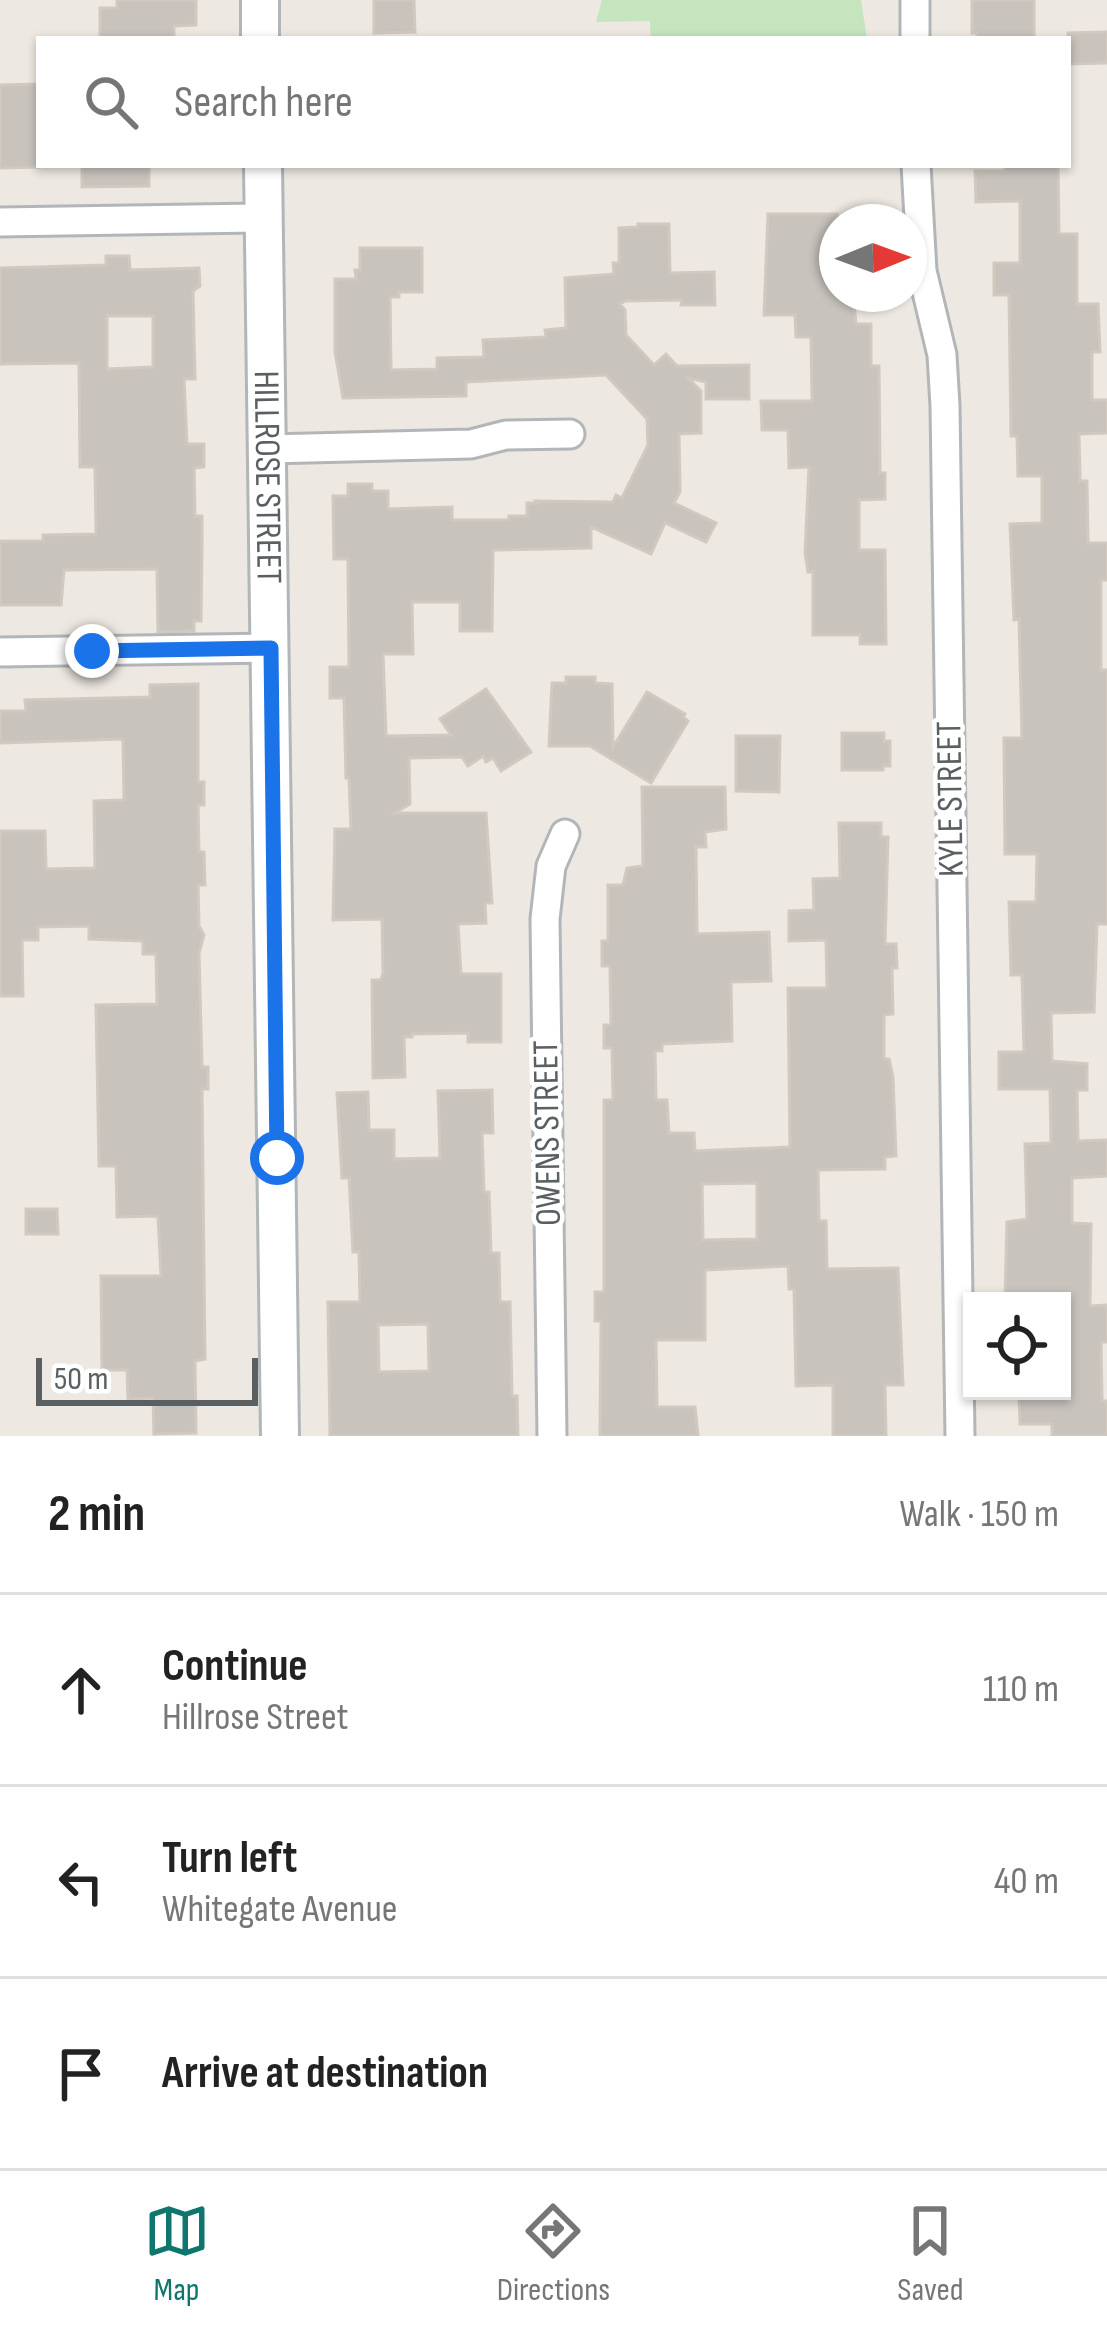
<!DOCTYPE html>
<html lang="en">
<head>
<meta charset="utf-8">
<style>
	:root { --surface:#fff; --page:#f2f2f2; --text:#222; --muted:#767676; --line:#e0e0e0; --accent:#0f766e }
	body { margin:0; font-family:"Sofia Sans Condensed",sans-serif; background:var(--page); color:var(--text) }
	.controls { position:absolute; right:36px; bottom:36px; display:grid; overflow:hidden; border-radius:0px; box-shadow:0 3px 9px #0004 }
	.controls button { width:108px; height:108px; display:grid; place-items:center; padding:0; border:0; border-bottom:3px solid var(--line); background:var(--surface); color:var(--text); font:60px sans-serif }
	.compass { position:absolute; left:819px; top:204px; width:108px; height:108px; border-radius:50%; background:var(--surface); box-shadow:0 3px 9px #0004; rotate:89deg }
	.scale { position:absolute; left:36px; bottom:30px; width:222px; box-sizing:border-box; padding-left:12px; border:6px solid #5a5f62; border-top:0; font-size:33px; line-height:42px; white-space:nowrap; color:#5a5f62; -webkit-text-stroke:9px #fff; paint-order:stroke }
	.stop { position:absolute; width:36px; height:36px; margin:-27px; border:9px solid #1a73e8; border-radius:50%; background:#fff }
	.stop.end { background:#1a73e8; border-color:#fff; box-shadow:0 3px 12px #0008 }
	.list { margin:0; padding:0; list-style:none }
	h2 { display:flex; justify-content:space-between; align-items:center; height:156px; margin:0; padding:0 48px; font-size:51px }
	h2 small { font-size:39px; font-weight:400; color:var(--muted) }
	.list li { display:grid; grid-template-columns:78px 1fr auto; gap:36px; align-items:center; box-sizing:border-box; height:192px; padding:0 48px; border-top:3px solid var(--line) }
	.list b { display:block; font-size:45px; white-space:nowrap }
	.list p { margin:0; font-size:39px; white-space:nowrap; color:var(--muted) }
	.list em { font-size:39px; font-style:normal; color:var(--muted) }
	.icon { flex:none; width:66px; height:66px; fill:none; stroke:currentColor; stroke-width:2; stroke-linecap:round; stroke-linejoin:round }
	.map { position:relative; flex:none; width:1107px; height:1436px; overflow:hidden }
	.search { position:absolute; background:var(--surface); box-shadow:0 3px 9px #0004; left:36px; right:36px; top:36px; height:132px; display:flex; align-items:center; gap:30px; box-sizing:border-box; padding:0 42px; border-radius:0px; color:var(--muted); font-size:45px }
	.sheet { height:732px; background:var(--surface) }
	nav { display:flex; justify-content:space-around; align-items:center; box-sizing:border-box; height:168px; border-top:3px solid var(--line); background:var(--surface); font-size:33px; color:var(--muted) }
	nav a { display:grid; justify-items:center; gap:6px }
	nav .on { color:var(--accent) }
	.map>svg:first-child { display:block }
</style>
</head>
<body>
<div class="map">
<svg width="1107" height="1436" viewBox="0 0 1107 1436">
	<rect width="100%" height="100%" fill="#ede8e1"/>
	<path fill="#c4e5bd" d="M602,0H861L867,39H651L650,21L596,22Z"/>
	<path fill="#c8c3bd" stroke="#d1c9c0" stroke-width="3" fill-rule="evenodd" d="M117,0H196V25L174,26V39H100V8H117Z
		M374,0H414L415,32L374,33Z
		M972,0H1034V39H977V33H972Z
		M1107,32V63L1068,64V33Z
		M39,84V167L0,168V85Z
		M82,165H149V186L82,187Z
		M1005,165H1058L1059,234H1077V304H1098L1100,352H1092V400H1107V433L1079,434L1080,481H1087L1088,543H1107V580H1101V670H1107V924H1097L1094,1012L1051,1013L1052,1061L1087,1064V1090H1077L1078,1141L1107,1140V1176L1072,1178V1223L1091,1224L1090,1306L1107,1305V1342H1101L1102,1401H1107V1436H1052V1424H1020L1019,1391H1062V1300L1005,1301L1007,1222L1027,1219L1025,1144L1051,1143L1050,1089H999V1052H1024L1022,975H1011L1009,902H1036L1037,854H1005L1004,738H1022L1019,619L1014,620L1010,524L1042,523V476H1018L1017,436H1011L1009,295H994V263H1020V201L976,202L975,171H1005Z
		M768,214H837V294H853L856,324H871V366H879L880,473H885V499L859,500V550H885L886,644H860V635H813V572H808L805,553L809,467L789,468L788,430H762L761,401H812L811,337H796L795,315H764Z
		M638,224H669L670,273L714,272L715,305H681L682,300L625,301L620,304L625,310L626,335L654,365L666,354L677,366L749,365V399H706V382L688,378L701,391V433L679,434L680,492L674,503L716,523L706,542L665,523L651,554L591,527V548L493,550L492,631H460V602H412L413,654H383L386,736L451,735L440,719L486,689L531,752L501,771L493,758L486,762L483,756L468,766L462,757L409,758L410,804L395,813H486L492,903H485L486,923L458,924L461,974H501V1042H468V1033L412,1034V1037H404L405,1077L373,1078L372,980H381L383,973L382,919L333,920L335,829H351L349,778H346L344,698H330V667H349L348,559H334L333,496H348V484H372V491H388V509L452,507V520H509V516H527V503H538L536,501L613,502L616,495L622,498L648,445L647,419L606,375L466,382V396L343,398L335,352V279H356L355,270H360V248H422V292H399V297H390L391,370L437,369V358L484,357L483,340L546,337L545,330L566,328L565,278L614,274L613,263H619V228L638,227Z
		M106,256H129L130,270L199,268L200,286L193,291L195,379H184L187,444H204V467L194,468L195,516H202V543L201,621H194V631L158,632L157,569L64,570L61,605H0V541H43V535L96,534L95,467H80L79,363L0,364V268L106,265ZM107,316H153V367L107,369Z
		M566,677H595V683L612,684L613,747L647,692L685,714L683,717L688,721L651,783L590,746H549L552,683H566Z
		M198,684V782H204V805H198L199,852H204L205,885H198L199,926L204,935L199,953L202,1067H208V1089H202L205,1359L195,1361L196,1433L154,1434L153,1398L128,1399L127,1370H102L101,1276H161L158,1216L117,1217L116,1166H99L96,1005L157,1004L156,954H143V941L89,939V926L38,927V940H22L23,996H0V831H45L46,869L95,868L94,801L124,800L123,739L0,743V711H26L25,700L150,697V685Z
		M842,733H884V741H890V766H883V770H842Z
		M736,736H780L779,792L736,791Z
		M642,787H725L726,829L705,832L706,847H696L697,934L769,932L771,981L731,982L732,1041L662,1044V1051H655L656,1100H667L669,1133H694L695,1151L790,1147L788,988H827L826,940L789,941V911L814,910L813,879L840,878L839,823H881V837H888L885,944H896L897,968H892L893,1014L884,1015V1059H889L893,1077L896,1156L885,1157V1169L818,1170L819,1221H826L827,1269L898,1268L903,1385H885L886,1436H833V1385L796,1386L794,1289H789L788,1266L705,1270V1340H656L657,1407H695L698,1436H600L601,1321H595V1292H604V1100H613L612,1048H604V1025H611L610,966H602V941H608V885H623L627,868L643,866ZM757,1183V1239L703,1240L702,1184Z
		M492,1090L493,1133H482L484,1192H489L491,1253H499L500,1302H510L512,1396H517L518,1436H330L328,1302H360L359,1252H353L349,1178H342L337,1093L368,1092L369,1130H394V1159L440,1158L438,1091ZM428,1324L429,1371L379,1372L378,1325Z
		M26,1209H57L58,1234H26Z"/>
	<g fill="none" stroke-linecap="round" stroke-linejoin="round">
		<defs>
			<path id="street" d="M915,0V39
				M916,165L922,271L942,355L945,406L960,1436
				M0,222L264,218
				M268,449L471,444L506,435L570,434
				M0,652L271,648
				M552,1436L545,919L551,866L565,834"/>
			<g id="secondary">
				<path d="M260,0V39"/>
				<path id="s1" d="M263,165L280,1436"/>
			</g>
		</defs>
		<use href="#street" stroke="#b2b6b9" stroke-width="33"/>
		<use href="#secondary" stroke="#b1b6b9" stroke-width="42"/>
		<use href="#street" stroke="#fff" stroke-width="27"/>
		<use href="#secondary" stroke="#fff" stroke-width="36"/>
	</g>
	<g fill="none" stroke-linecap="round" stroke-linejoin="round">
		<path stroke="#1a73e8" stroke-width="15" d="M92,651L271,648L277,1158"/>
	</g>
	<g text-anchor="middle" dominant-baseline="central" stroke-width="9" stroke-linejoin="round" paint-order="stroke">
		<g font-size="36" fill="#5a5f62" stroke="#fff">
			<text stroke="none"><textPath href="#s1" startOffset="312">HILLROSE STREET</textPath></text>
			<text transform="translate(951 799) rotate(-91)">KYLE STREET</text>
			<text transform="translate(548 1133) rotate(-91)">OWENS STREET</text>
		</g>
	</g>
</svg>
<div class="controls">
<button><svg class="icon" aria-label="locate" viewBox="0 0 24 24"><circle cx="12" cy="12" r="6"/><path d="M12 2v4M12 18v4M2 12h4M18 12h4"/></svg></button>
</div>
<svg class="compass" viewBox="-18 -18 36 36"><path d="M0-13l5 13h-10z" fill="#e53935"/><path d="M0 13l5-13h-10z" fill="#767676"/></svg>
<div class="scale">50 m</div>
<div class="stop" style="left:277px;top:1158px"></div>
<div class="stop end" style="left:92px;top:651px"></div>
<div class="search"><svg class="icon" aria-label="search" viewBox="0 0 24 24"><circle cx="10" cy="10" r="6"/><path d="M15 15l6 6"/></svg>Search here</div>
</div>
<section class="sheet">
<h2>2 min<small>Walk · 150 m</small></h2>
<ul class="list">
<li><svg class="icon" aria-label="ahead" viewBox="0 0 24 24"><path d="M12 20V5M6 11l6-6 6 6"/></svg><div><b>Continue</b><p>Hillrose Street</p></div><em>110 m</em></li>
<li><svg class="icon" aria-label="left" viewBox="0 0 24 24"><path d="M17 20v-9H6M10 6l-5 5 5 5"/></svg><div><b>Turn left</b><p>Whitegate Avenue</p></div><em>40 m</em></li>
<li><svg class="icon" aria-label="arrive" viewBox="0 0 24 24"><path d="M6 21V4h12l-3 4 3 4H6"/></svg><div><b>Arrive at destination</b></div></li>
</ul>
</section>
<nav>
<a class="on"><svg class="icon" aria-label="map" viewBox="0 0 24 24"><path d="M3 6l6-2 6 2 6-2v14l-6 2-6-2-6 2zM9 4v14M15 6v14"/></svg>Map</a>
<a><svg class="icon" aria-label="directions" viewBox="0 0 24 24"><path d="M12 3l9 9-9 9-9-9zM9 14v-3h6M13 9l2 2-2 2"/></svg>Directions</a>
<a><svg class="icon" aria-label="saved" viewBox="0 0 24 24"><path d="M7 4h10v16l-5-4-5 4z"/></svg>Saved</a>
</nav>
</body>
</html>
